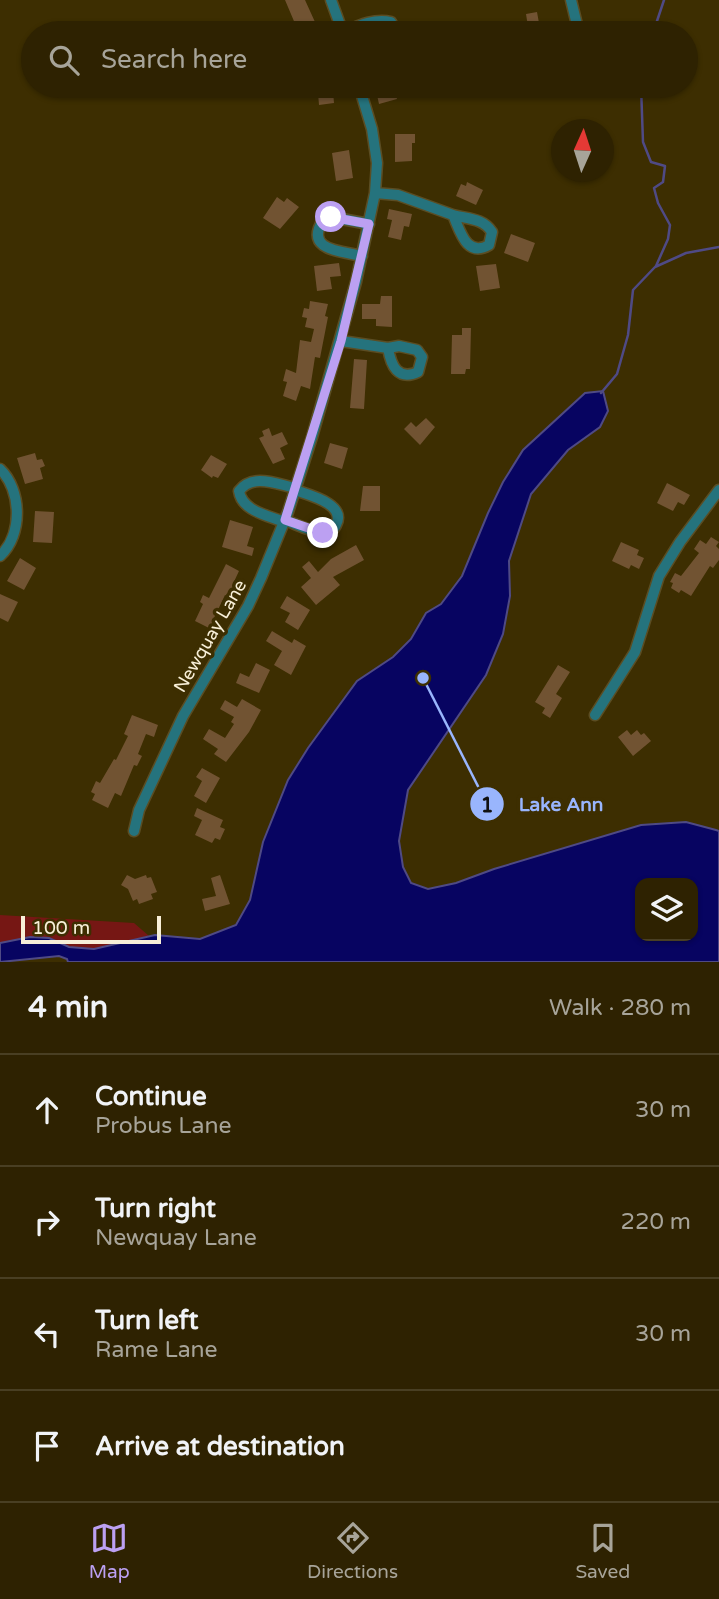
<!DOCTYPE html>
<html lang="en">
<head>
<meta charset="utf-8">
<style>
	:root { --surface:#2e2201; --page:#362a0b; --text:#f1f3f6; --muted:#a7a499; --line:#493f23; --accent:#bca0f2 }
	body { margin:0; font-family:"Varela Round",sans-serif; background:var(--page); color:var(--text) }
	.controls { position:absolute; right:21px; bottom:21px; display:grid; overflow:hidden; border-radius:14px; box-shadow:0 2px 5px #0004 }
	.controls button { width:63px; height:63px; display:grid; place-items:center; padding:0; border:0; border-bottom:2px solid var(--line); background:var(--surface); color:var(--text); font:35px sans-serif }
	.compass { position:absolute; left:551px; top:119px; width:63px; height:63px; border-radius:50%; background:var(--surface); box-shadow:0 2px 5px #0004; rotate:3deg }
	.scale { position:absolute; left:21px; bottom:18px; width:140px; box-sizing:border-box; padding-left:7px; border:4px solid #f8efd8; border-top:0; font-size:19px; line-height:24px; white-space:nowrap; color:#f8efd8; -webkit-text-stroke:5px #3d2e01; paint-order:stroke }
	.stop { position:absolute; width:21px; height:21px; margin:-16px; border:5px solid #bca0f2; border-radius:50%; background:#fff }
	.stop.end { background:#bca0f2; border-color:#fff; box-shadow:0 2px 7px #0008 }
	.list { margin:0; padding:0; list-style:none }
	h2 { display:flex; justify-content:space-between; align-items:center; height:91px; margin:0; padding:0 28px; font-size:30px }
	h2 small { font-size:23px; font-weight:400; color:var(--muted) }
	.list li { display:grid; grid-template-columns:46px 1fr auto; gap:21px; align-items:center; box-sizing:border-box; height:112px; padding:0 28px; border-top:2px solid var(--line) }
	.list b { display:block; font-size:26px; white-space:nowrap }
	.list p { margin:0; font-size:23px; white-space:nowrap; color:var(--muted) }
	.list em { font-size:23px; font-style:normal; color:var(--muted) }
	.icon { flex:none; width:38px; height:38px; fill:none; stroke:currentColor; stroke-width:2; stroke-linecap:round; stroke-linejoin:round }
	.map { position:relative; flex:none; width:719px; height:962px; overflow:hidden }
	.search { position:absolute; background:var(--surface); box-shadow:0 2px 5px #0004; left:21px; right:21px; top:21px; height:77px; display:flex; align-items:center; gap:18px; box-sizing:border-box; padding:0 24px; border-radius:38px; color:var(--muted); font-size:26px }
	.sheet { height:539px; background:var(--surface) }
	nav { display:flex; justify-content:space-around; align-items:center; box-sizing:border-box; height:98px; border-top:2px solid var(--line); background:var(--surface); font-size:19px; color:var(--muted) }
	nav a { display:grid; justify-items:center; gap:4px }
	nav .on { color:var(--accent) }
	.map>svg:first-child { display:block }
</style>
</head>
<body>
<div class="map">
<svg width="719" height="962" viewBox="0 0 719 962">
	<rect width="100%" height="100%" fill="#3d2e01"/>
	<path fill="#761714" d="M0,915L134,923L149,936L94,949L69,947L49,938L30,937L0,943Z"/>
	<path fill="#070461" stroke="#4f4a85" stroke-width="2" fill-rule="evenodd" d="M603,391L608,411L600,427L568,450L531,494L509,561L510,596L503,634L486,675L408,790L399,841L403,867L411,883L428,889L456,883L494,869L641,825L686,822L716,830L719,831V962H68L67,959L59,956L0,962V943L30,937L49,938L69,947L94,949L155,935L200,939L236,925L250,900L263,842L288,780L308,748L357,681L393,657L411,639L426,613L441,604L462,576L488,513L503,482L523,450L585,393ZM640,883H693V936H640Z"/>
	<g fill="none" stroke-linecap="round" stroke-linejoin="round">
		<path stroke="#4f4a85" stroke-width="2.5" d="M653,33L664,0
			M641,86L643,142L651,162L665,166L663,182L654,188L658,203L670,225L668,239L656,266
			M601,393L617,374L628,335L633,290L655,267L686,253L719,247"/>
	</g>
	<path fill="#715332" d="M285,0H305L320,33H299Z
		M537,12L539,23L546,22L548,33H529L526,14Z
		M311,86H338V91H333L334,103L319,105L318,93L312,94Z
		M375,86H409V88L395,92L397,99L379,104Z
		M395,134H415V143H412V161L395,162Z
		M349,150L353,178L336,181L332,153Z
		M467,182L483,190L476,205L456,196L461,184L466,186Z
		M277,197L284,202L287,198L299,207L280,229L263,218Z
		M389,209L412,214L409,227L404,226L401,240L388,237L392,220L387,219Z
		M511,234L535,243L528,262L504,253Z
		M339,263L341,276L330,277L332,289L317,291L314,266Z
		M496,264L500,288L480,291L476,266Z
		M381,296H392V327L376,326V319H362V304H380Z
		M310,301L328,304L325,316L328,317L320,358L315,357L310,389L301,386L296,401L283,396L287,382L283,381L286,369L296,373L300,340L311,342L314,329L305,327L307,318L302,317L304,308L309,309Z
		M462,328H471L470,369H466L465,374H451L452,335H462Z
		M354,359L367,360L364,409L350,408Z
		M426,418L435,427L420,445L404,429L411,422L416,427Z
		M269,428L272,436L282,432L288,444L280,448L285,459L273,464L259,438L264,436L262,431Z
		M330,443L348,448L342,469L324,463Z
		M35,453L37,460L42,459L45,466L40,468L43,479L25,484L17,458Z
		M211,455L227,464L218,478L213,476L212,478L201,470Z
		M667,483L690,495L684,505L678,502L673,511L657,503Z
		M363,486H380V511H360Z
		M35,511L54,512L52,543L33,542Z
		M230,520L253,527L247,546L254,548L252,556L222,547Z
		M711,537L719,542L716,546L719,549V560L713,568L710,566L691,596L681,590L679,593L671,588L673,583L670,582L675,573L681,576L699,553L694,549L700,540L706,544Z
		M621,542L639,550L637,555L644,558L639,569L631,565L629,569L612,561Z
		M356,545L364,560L333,577L340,585L316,605L301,587L311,578L302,567L309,561L318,572L331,559Z
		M20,558L36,568L24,590L7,581Z
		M226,564L239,571L232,586L237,588L232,598L225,595L214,618L220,621L215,631L195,621L203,604L200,602L203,595L209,598Z
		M0,594L18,602L8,622L0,618Z
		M287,596L310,610L298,630L285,622L290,613L280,608Z
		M272,631L292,643L294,639L306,646L291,675L274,665L282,651L266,641Z
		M256,663L270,670L259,693L236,683L240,673L249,677Z
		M558,665L570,672L556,694L562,698L550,718L542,713L545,708L535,702Z
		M242,699L261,710L249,732L226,762L214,754L218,749L203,739L209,729L225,738L234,724L231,722L234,717L220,709L225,700L237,707Z
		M132,715L158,725L154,737L146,734L138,754L142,756L137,766L134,765L121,796L115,793L108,808L92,800L95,794L91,792L96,781L100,783L114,759L116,760L128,736L124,734Z
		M627,730L631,735L637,730L641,735L644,733L651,741L633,756L618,737Z
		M202,768L220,778L206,803L194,796L202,781L196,777Z
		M197,808L223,820L220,827L225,829L220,840L215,838L212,843L195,835L202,820L194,816Z
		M127,875L135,879L146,875L147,878L151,877L157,892L151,894L153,899L139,904L137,899L133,901L128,889L121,885Z
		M220,875L230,904L205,911L202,899L216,896L211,878Z"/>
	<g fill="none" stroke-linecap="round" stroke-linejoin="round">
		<defs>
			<path id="street" d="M331,0L343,33
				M571,0L579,33
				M342,33C358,26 374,18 391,22L396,33
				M375,193L398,195L453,215C460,230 466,258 489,245L492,232C483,218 468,219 453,215
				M362,256C342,251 304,251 323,220L331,217L369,224
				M341,341L388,348C391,366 398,381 418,372L422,357L417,350L399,346L388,348
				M0,469C22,490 23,535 0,556
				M285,520C296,524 310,532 322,532C328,533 334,530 336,525C347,504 309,495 295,490
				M284,522C267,515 242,511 239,491C253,473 276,484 296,488
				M595,715L635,652L659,576L680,542L719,490
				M134,831L139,810L183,716L248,606L261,578L288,512L312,437L356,282L375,193L377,163L372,129L359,86"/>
		</defs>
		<use href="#street" stroke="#5b4d23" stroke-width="13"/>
		<use href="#street" stroke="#25737d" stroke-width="10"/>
	</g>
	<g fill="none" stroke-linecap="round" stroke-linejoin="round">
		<path stroke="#bca0f2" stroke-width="9" d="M323,533L285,520L341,341L369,224L331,217"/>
	</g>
	<g text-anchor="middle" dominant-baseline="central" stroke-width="7" stroke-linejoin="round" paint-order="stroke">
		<g font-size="18" fill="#f8efd8" stroke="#3d2e01">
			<text transform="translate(210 636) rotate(-60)">Newquay Lane</text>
		</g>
	</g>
	<path fill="none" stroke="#99b5fd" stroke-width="2.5" d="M423 678L487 804"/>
	<g fill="#99b5fd" stroke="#3d2e01" stroke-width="2.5">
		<circle cx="423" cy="678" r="7"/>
		<circle cx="487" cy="804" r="18"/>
	</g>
	<g font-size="21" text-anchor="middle" font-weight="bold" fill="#111">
		<text x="487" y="812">1</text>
	</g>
	<g font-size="19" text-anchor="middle" font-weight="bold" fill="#99b5fd" stroke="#3d2e01" stroke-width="7" stroke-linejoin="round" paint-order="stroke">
		<text x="561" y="811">Lake Ann</text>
	</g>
</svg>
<div class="controls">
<button><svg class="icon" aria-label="layers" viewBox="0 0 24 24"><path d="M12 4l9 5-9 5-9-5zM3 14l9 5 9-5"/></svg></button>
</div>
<svg class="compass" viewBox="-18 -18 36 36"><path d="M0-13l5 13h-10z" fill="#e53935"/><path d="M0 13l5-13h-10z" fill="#a7a499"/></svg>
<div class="scale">100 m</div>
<div class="stop" style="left:331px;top:217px"></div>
<div class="stop end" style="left:323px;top:533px"></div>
<div class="search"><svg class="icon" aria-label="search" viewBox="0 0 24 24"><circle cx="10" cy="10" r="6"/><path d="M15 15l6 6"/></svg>Search here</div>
</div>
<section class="sheet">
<h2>4 min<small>Walk · 280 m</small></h2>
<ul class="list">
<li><svg class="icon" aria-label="ahead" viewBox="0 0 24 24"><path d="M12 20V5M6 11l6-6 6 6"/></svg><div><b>Continue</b><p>Probus Lane</p></div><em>30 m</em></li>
<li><svg class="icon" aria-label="right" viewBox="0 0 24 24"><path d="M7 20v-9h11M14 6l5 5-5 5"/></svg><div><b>Turn right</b><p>Newquay Lane</p></div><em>220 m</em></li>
<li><svg class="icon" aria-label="left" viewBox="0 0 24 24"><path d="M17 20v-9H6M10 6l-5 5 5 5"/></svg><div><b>Turn left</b><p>Rame Lane</p></div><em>30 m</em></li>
<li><svg class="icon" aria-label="arrive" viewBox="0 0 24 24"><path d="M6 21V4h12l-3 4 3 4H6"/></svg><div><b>Arrive at destination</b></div></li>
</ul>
</section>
<nav>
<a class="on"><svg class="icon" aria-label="map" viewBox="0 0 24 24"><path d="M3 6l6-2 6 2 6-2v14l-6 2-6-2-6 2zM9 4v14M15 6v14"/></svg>Map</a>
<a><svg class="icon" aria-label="directions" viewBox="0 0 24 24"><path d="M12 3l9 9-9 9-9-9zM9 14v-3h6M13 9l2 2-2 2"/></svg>Directions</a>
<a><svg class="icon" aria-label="saved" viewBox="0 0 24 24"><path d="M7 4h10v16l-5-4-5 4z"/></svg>Saved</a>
</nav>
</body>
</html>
